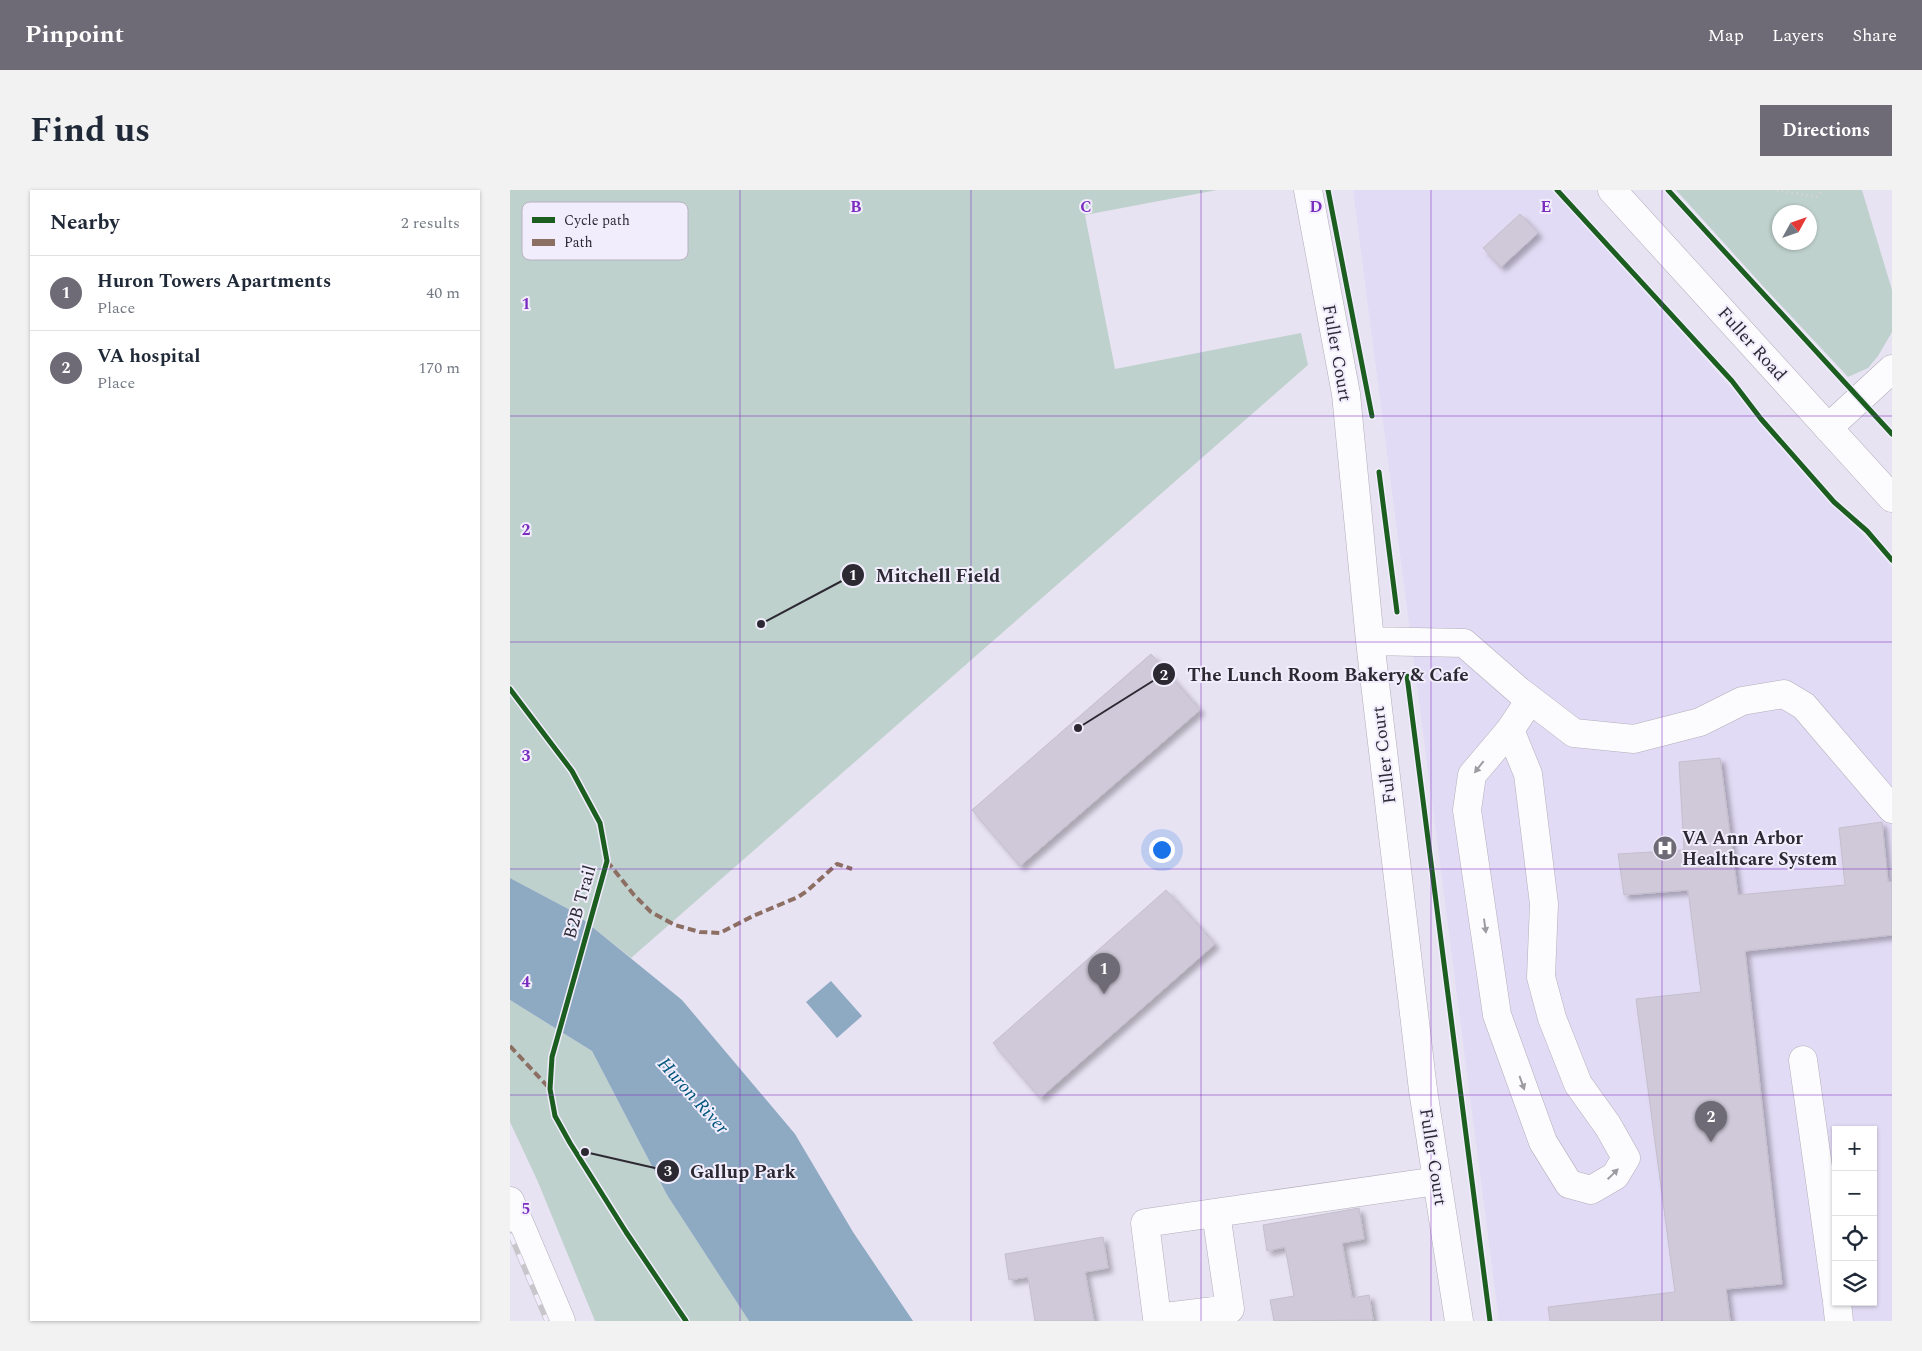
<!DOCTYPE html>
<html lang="en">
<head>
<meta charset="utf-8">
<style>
	:root { --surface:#fff; --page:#f2f2f3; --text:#1f2937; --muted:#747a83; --line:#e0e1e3; --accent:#6e6a76 }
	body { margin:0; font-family:Spectral,serif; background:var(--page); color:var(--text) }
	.controls { position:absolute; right:15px; bottom:15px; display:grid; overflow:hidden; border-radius:0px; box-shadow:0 1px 4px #0004 }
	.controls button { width:45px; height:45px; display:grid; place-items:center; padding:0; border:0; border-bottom:1px solid var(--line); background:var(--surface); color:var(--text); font:25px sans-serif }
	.compass { position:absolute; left:1262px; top:15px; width:45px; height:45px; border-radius:50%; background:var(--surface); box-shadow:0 1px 4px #0004; rotate:50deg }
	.you { position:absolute; left:651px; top:659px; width:18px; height:18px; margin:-12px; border:4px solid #fff; border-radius:50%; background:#1a73e8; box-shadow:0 0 0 8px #1a73e833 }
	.badge { display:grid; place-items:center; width:32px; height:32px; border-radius:50%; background:var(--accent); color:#fff; font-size:16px; font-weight:700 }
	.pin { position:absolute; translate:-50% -41px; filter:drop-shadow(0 1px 2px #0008) }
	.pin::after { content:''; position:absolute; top:26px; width:18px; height:15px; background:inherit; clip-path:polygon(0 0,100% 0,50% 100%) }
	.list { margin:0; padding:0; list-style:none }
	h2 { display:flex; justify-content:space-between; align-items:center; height:65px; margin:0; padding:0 20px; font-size:21px }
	h2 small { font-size:16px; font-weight:400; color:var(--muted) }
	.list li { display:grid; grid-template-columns:32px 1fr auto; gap:15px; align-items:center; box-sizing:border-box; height:75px; padding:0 20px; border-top:1px solid var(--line) }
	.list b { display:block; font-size:19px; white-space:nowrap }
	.list p { margin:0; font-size:16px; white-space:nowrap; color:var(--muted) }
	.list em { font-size:16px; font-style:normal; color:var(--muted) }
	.icon { flex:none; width:28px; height:28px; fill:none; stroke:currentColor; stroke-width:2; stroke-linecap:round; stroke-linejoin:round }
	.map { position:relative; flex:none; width:1382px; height:1131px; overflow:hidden; border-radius:0px }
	header { display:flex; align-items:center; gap:30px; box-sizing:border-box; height:70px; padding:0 25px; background:var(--accent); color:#fff }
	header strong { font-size:24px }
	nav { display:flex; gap:28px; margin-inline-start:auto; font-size:18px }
	.intro { display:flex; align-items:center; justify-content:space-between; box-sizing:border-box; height:120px; padding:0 30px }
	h1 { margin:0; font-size:35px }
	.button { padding:12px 22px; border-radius:0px; background:var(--accent); color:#fff; font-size:18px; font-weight:700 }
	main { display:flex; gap:30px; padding:0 30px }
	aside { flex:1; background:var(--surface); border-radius:0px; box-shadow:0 1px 4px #0004 }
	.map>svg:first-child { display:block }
</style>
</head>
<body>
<header>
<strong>Pinpoint</strong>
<nav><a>Map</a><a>Layers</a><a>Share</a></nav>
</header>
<div class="intro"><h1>Find us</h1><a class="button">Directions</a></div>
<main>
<aside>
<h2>Nearby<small>2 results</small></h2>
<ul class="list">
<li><span class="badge">1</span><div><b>Huron Towers Apartments</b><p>Place</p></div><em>40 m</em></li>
<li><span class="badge">2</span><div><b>VA hospital</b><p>Place</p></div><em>170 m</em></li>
</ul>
</aside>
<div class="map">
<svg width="1382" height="1131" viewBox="0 0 1382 1131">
	<defs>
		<filter id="shadow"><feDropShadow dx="4.5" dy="4.5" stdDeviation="2.5" flood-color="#0004"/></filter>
	</defs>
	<rect width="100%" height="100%" fill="#e8e3f3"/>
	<path fill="#e2dbf5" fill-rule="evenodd" d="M843,0H1041L1055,13L1382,377V1131H989ZM1326,940H1363V1112H1326Z"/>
	<path fill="#bfd1cc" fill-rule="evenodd" d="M0,0H707L575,25L605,179L791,143L798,175L121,768L64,722L0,688Z
		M1166,0H1352L1382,100V142L1368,166L1358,178L1338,187L1252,95ZM1300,22V52H1270V22Z
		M0,810L82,861L157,1005L239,1131H85L28,992L0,932Z"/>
	<path fill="#8daac2" d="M0,688L64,722L172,810L285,944L343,1042L403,1131H239L157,1005L82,861L0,810Z
		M321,791L352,826L327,848L296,812Z"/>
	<path fill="#cfc9d9" stroke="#c4bfcc" filter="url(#shadow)" d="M1010,24L1028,43L991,77L973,58Z
		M641,464L690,520L510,676L462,620Z
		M1210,568L1228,705L1335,695L1329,638L1372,632L1378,692H1382V745L1235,761L1272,1094L1216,1099L1220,1131H1040L1038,1117L1165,1102L1126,809L1191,802L1178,700L1114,705L1108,664L1174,660L1169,572Z
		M656,700L705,754L530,908L483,853Z
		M849,1018L854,1049L832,1053L842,1108L859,1105L863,1130L764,1131L760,1110L784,1106L775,1057L757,1061L753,1035Z
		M593,1047L598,1078L575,1082L584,1131H525L518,1087L499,1090L495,1064Z"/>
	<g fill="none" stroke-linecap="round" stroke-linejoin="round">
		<defs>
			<path id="minor" d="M798,0L836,204L860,451L913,900L949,1131
				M1318,238L1382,179
				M860,451L954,453L1009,501L1064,543L1124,549L1190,532L1232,511L1274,504L1294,516L1382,619
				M1000,540L1018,584L1034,714L1031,787L1042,828L1068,894L1098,936L1116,968L1105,986L1081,1000L1059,994L1033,952L987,825L957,620L962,585L1000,540L1020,510
				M1293,870L1326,1105
				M0,1011L51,1131
				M706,1023L720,1119L647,1128L635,1033L927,991
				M1327,1112L1329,1131"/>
			<path id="major" d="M1102,0L1382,308"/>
		</defs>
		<use href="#minor" stroke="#b2aeba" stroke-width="29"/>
		<use href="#major" stroke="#b2aeba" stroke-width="29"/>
		<path stroke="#d8d6da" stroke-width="3" stroke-dasharray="1 4" stroke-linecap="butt" d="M1267,0L1306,7L1314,0"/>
		<use href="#minor" stroke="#fcfbfd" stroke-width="28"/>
		<use href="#major" stroke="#fcfbfd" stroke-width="28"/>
		<defs>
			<path id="rail" d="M0,1044L37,1131"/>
		</defs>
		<use href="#rail" stroke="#c8c6ca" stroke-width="5.5"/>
		<use href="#rail" stroke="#f1edfd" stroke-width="4" stroke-dasharray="11" stroke-linecap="butt"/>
		<path stroke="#8d6e63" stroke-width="4" stroke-dasharray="8 4" stroke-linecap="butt" d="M97,671L124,705L141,722L165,735L190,742L210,743L243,726L288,707L297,701L327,674L342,679
			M0,856L40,899"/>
		<defs>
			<path id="cycleway" d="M818,0L862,226
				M1047,0L1222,191L1251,229L1324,312L1357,341L1382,370
				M1158,0L1382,244
				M869,282L887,422
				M897,486L980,1131
				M0,499L62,581L90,633L97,671L42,867L40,899L45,926L60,953L116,1042L176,1131"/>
		</defs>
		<use href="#cycleway" stroke="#f1edfd" stroke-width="8"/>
		<use href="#cycleway" stroke="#1b5e20" stroke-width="5"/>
	</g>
	<defs><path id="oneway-solid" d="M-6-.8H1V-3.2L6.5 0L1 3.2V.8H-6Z" transform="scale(1.25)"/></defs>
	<g fill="#9e9ca2">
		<use href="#oneway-solid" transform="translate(969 577) rotate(128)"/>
		<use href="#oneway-solid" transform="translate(975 736) rotate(82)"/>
		<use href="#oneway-solid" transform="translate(1012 893) rotate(70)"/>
		<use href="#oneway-solid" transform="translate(1103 984) rotate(-44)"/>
	</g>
	<path fill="none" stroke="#7b2cbf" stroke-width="1" stroke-opacity="0.55" d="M230,0V1131M461,0V1131M691,0V1131M921,0V1131M1152,0V1131M0,226H1382M0,452H1382M0,679H1382M0,905H1382"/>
	<defs>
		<symbol id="hospital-disc" viewBox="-11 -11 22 22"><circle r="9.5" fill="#6e6a76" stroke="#f1edfd"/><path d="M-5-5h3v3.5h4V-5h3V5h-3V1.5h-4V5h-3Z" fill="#fff"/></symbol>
	</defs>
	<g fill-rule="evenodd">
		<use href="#hospital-disc" x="1141" y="644" width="28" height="28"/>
	</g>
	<g text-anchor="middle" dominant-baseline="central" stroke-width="4" stroke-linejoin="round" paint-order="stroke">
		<g font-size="18" fill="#2c2933" stroke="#f1edfd">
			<text transform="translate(1242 154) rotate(48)">Fuller Road</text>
			<text transform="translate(827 163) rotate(80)">Fuller Court</text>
			<text transform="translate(874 565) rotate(-97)">Fuller Court</text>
			<text transform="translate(70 712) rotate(-74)">B2B Trail</text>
			<text transform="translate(923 967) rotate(81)">Fuller Court</text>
		</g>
		<g font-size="18" font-weight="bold" fill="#2c2933" stroke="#f1edfd" text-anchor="start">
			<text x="1172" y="648">VA Ann Arbor<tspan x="1172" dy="21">Healthcare System</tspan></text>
		</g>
		<g font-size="19" font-style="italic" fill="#00557b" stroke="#f1edfd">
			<text transform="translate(183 906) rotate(48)">Huron River</text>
		</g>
	</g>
	<rect x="12" y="12" width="166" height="58" rx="8" fill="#f1edfd" stroke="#b6b2c0" stroke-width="1"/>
	<rect x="22" y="27" width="23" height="6" fill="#1b5e20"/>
	<rect x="22" y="49" width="23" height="7" fill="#8d6e63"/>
	<g font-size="14" fill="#2c2933">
		<text x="54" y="35">Cycle path</text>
		<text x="54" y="57">Path</text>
	</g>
	<g font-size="16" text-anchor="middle" font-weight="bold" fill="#7b2cbf" stroke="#f1edfd" stroke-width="4" stroke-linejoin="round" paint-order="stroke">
		<text x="346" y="22">B</text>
		<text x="576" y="22">C</text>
		<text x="806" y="22">D</text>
		<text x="1036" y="22">E</text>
		<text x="16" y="119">1</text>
		<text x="16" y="345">2</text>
		<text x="16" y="571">3</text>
		<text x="16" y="797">4</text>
		<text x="16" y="1024">5</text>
	</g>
	<path fill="none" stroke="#2c2933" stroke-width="2" d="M251 434L343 385M568 538L654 484M75 962L158 981"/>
	<g fill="#2c2933" stroke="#f1edfd" stroke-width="2">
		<circle cx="251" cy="434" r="5"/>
		<circle cx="568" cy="538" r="5"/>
		<circle cx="75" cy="962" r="5"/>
		<circle cx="343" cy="385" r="12"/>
		<circle cx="654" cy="484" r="12"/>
		<circle cx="158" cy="981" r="12"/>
	</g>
	<g font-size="15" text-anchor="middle" font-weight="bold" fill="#fff">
		<text x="343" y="390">1</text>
		<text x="654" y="490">2</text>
		<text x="158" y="986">3</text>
	</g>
	<g font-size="19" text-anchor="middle" font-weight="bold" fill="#2c2933" stroke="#f1edfd" stroke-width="4" stroke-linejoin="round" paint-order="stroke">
		<text x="428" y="392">Mitchell Field</text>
		<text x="818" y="491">The Lunch Room Bakery &amp; Cafe</text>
		<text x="233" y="988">Gallup Park</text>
	</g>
</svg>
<div class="controls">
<button>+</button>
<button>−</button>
<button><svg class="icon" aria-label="locate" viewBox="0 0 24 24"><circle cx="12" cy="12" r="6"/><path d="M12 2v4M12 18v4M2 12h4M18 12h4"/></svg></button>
<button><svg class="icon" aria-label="layers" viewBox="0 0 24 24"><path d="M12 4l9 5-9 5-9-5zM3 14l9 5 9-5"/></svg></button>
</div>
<svg class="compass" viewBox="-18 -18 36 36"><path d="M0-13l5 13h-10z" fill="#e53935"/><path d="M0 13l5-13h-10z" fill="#747a83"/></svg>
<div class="you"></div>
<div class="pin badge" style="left:594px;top:804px">1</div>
<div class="pin badge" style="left:1201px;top:952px">2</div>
</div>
</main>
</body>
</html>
